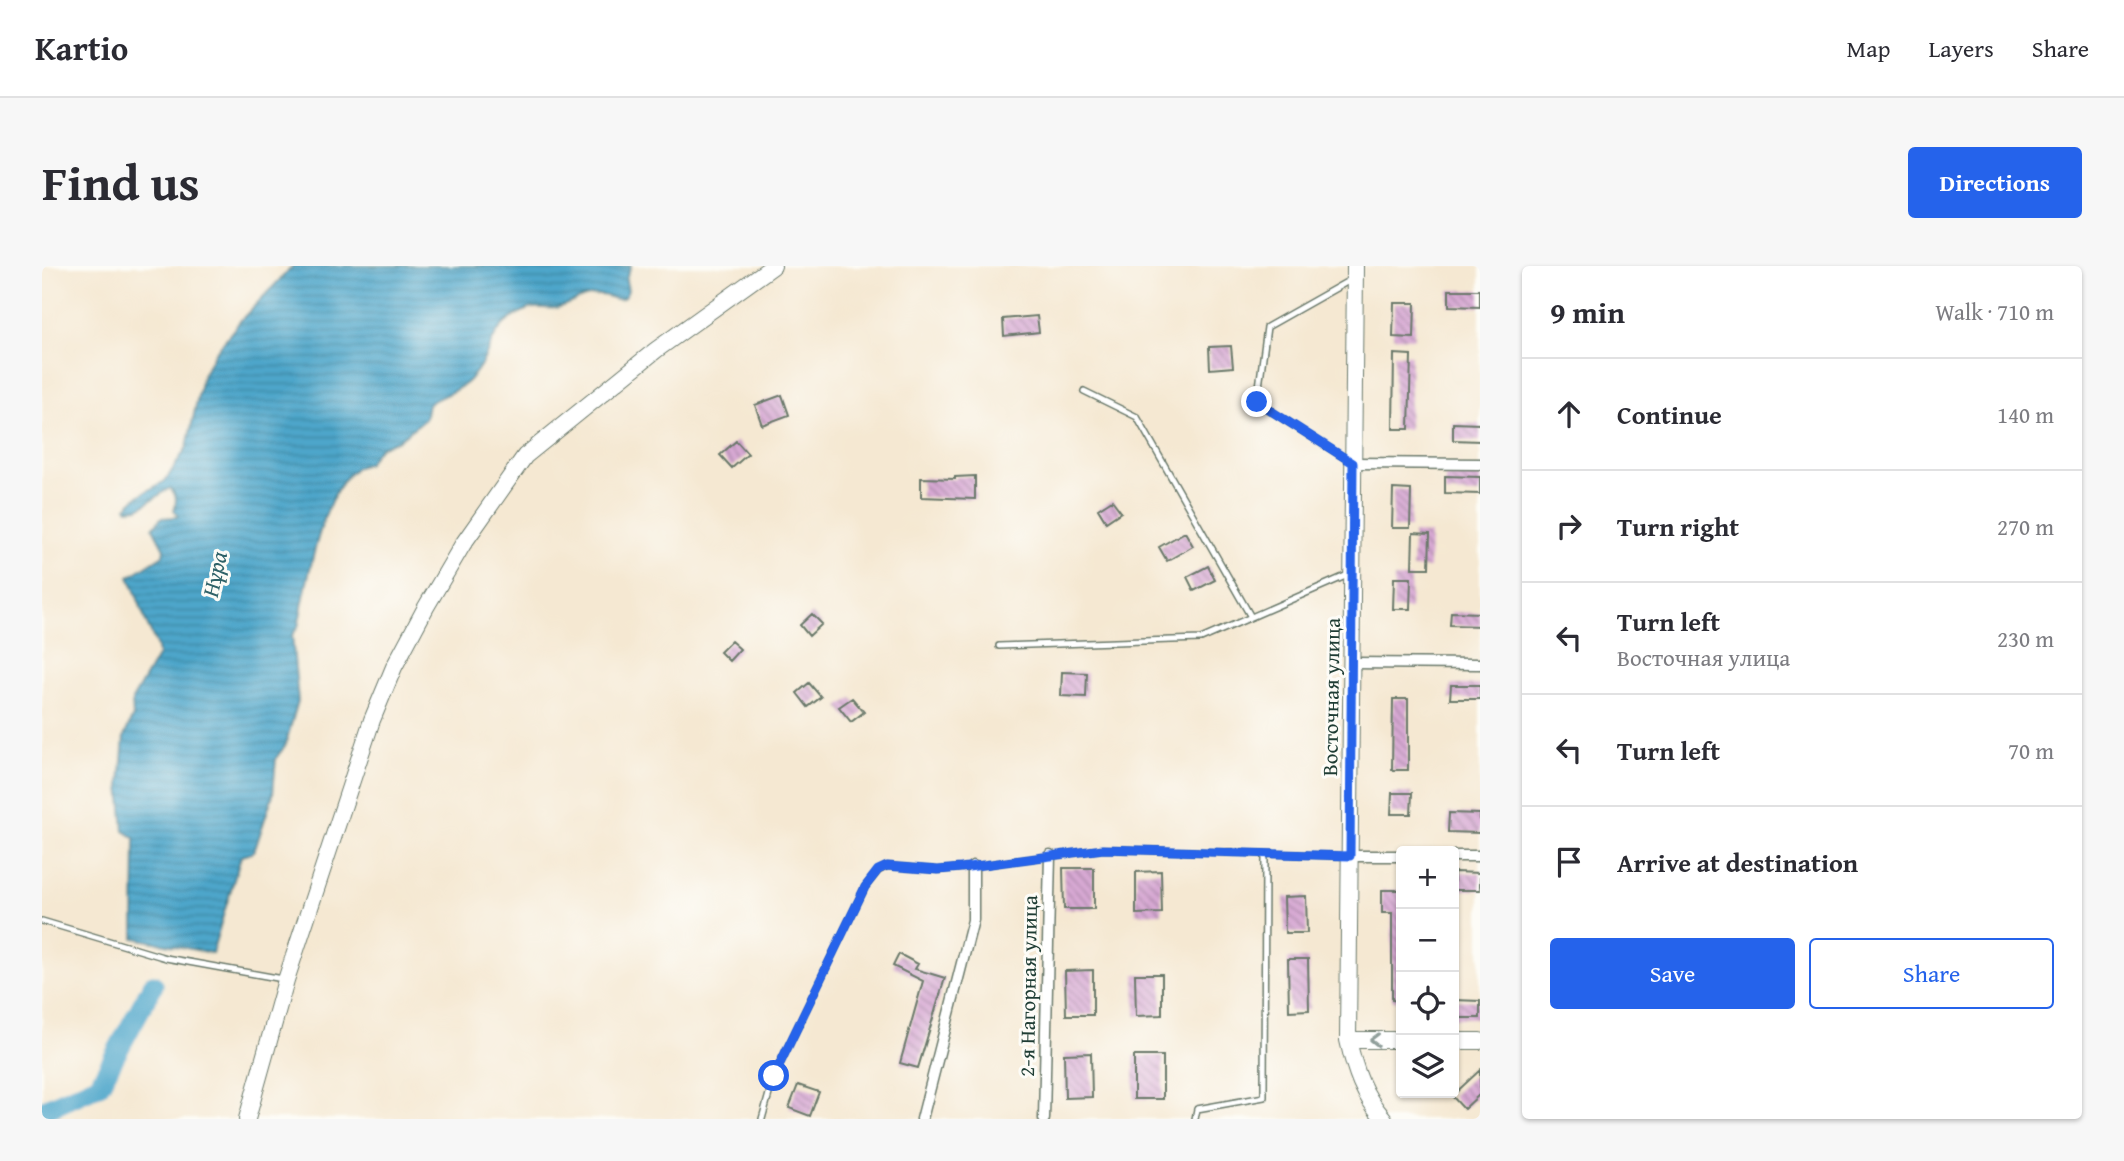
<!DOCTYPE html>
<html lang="en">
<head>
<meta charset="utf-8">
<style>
	:root { --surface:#fff; --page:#f7f7f7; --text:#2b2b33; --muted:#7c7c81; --line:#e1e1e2; --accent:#2563eb }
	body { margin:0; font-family:"Gentium Book Plus",serif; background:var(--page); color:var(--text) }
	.controls { position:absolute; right:21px; bottom:21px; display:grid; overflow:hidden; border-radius:7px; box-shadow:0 2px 5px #0004 }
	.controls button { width:63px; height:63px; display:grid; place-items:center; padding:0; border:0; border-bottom:2px solid var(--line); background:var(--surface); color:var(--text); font:35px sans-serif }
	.stop { position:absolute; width:21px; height:21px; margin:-16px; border:5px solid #2563eb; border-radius:50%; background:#fff }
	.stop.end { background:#2563eb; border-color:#fff; box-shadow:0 2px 7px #0008 }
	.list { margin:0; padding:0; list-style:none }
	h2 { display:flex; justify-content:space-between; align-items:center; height:91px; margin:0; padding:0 28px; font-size:30px }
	h2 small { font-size:23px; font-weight:400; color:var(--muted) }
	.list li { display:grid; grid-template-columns:46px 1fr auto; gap:21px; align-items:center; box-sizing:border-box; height:112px; padding:0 28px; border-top:2px solid var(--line) }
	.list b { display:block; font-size:26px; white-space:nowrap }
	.list p { margin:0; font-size:23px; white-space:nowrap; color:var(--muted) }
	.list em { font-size:23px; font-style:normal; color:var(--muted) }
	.actions { display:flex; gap:14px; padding:21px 28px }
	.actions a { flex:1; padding:16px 0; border:2px solid var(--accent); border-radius:7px; text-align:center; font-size:24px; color:var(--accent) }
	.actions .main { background:var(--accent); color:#fff }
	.icon { flex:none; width:38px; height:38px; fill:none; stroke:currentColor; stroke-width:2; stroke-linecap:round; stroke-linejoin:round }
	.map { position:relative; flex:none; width:1438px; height:853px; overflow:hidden; border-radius:7px }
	header { display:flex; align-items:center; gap:42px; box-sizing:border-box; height:98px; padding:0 35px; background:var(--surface); border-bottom:2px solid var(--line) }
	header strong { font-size:33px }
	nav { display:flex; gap:38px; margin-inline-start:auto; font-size:24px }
	.intro { display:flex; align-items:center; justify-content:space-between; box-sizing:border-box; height:168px; padding:0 42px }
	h1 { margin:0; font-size:49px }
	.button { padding:18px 32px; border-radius:7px; background:var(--accent); color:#fff; font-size:24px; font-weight:700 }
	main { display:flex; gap:42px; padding:0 42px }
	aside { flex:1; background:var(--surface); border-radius:7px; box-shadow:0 2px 5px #0004 }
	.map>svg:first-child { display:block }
</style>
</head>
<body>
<header>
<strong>Kartio</strong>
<nav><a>Map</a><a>Layers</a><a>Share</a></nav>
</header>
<div class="intro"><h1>Find us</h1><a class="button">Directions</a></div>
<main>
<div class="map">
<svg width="1438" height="853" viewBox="0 0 1438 853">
	<defs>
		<pattern id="water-rules" width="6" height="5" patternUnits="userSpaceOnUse" patternTransform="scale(1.75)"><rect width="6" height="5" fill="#4da6ca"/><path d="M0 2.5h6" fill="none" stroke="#3f88a5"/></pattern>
		<pattern id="building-back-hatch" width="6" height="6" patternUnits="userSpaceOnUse" patternTransform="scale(1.75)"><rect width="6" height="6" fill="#d7a8d3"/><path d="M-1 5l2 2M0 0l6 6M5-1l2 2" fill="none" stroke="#ae8aac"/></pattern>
	</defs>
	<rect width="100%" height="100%" fill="#fdfcf7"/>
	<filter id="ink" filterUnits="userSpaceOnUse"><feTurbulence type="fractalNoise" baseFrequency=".0143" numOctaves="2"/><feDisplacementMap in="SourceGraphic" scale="14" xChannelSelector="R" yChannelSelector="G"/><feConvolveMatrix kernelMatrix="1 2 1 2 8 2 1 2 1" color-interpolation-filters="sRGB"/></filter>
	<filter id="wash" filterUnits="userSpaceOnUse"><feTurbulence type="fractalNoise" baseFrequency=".00686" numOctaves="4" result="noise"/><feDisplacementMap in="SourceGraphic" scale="28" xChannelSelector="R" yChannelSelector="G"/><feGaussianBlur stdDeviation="1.57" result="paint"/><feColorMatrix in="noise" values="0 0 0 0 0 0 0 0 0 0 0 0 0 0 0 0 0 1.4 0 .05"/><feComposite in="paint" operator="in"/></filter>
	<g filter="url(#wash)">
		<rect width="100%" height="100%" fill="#f5e8d2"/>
		<path fill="url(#water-rules)" stroke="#36727f" stroke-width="2" d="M251,0H589C587,5 584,10 584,15C585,21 588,24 583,30C576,38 567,29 559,29C542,28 528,39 513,42C504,43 494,40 486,43C440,64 456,84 427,114C416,126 399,129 386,138L383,153L356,174L338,181L325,198C281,205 264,324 256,361L250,369L256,435L243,480L234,492L231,528L214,580L210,587L199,590L170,687L92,672L93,572L82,565L78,518L82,471L91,450L90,434L116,389C115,373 106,365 102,350C97,337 94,325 87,311L121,289L122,283L111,262L119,252L135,251L136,249L132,244C135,235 135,229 128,222L97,242L86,243L84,241L96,230L123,215L127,209L145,181L160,111L172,88L199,54Z"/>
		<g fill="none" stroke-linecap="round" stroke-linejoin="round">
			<path stroke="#4da6ca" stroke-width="21" d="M0,845L57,819L111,719"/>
		</g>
		<g id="blocks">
			<path fill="url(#building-back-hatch)" d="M1407,24H1438V41L1407,40Z
				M1352,37H1373L1372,72L1351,71Z
				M995,50L997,66L962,70L961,53Z
				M1189,80L1191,101L1168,103L1167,81Z
				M1352,88L1369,89L1367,163H1351Z
				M740,129L747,149L720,159L713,139Z
				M1411,157L1438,158V175L1411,174Z
				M694,175L706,188L690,202L678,189Z
				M933,210V233L879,231V212L913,213V211Z
				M1403,210L1438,211V228L1403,227Z
				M1351,223L1369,224L1368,262H1350Z
				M1070,234L1079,246L1064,256L1056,243Z
				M1143,266L1151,280L1125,295L1117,281Z
				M1371,267L1388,268L1387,302H1370Z
				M1166,300L1173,314L1152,325L1145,311Z
				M1352,312H1369L1368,343H1351Z
				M1409,346L1438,347V360L1408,359Z
				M770,348L780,358L767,370L758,359Z
				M689,375L698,383L687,395L678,386Z
				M1020,406L1045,407L1044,431L1019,430Z
				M767,417L779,431L766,441L755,427Z
				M1409,419H1438V433H1408Z
				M810,432L822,446L809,456L797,441Z
				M1351,433H1366V504H1350Z
				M1350,527H1370L1369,548H1349Z
				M1407,547L1438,548V567L1406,566Z
				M1021,602H1052V643H1022Z
				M1119,605L1120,647L1094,648V606Z
				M1412,606L1438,607V624H1412Z
				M1340,624H1359V735L1350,734V647H1340Z
				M1264,630L1265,667H1243L1242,631Z
				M857,688L876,698L873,703L903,712L876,802L858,797L881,715L851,700Z
				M1246,693H1266L1267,744L1247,745Z
				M1051,704V749H1024L1023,705Z
				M1093,708H1120V749L1094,750Z
				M1412,734L1438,735V752H1412Z
				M1049,787L1050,831L1023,832L1022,788Z
				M1092,790H1121V833H1092Z
				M1438,804V828L1422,843L1410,830Z
				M756,819L777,826L768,850L747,842Z"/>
		</g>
	</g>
	<g filter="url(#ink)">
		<use href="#blocks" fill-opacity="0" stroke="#6a796b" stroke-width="2"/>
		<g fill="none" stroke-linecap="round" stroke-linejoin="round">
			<defs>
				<path id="lane" d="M1042,125L1095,151L1209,351
					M1309,196L1215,136L1225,61L1310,13
					M957,380L1159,373L1308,308
					M0,655L124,692L241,713
					M720,853L732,810L823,621L836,605L845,600L896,604L919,602L1061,583L1305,590
					M1153,853L1155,843L1222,831L1223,588"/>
				<path id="street" d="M1311,197L1438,198
					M1310,397L1438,398
					M1308,590H1359
					M1412,590H1438
					M880,853L931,654V600
					M1002,853L1008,589"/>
				<path id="secondary" d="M1313,0L1306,774C1313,805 1321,829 1342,853
					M1306,774H1359
					M1412,775H1438
					M205,853L244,714L330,454L352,401L384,341L421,278L483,190L614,84L731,0"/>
			</defs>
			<use href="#lane" stroke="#6a796b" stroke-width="8"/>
			<use href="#street" stroke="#6a796b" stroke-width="13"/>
			<use href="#secondary" stroke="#6a796b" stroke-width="18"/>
			<use href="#lane" stroke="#fff" stroke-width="5"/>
			<use href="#street" stroke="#fff" stroke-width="10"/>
			<use href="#secondary" stroke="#fff" stroke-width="16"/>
		</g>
		<defs><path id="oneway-chevron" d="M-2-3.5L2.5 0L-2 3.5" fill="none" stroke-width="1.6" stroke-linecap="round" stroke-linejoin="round" transform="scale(1.75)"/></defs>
		<use stroke="#8f9e9a" href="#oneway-chevron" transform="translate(1333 774) rotate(-179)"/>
	</g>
	<g fill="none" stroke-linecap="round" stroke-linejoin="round" filter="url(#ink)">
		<path stroke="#2563eb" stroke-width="9" d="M732,810L823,621L836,604L845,600L896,604L919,602L1061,583L1308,590L1311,197L1215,136"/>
	</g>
	<g text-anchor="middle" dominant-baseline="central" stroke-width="6" stroke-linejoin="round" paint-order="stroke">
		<g font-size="21" fill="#1f3d34" stroke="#fdfcf7">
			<text transform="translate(1289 431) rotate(-89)">Восточная улица</text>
			<text transform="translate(986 720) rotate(-89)">2-я Нагорная улица</text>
		</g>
		<g font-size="23" font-style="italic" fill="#2f6268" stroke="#fdfcf7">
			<text transform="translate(172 308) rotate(-78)">Нұра</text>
		</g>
	</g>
</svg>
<div class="controls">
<button>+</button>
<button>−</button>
<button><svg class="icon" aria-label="locate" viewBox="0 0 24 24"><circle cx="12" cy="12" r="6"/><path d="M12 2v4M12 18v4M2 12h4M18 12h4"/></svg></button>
<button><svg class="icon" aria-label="layers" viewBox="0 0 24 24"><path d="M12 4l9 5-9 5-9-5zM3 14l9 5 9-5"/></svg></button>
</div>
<div class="stop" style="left:732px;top:810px"></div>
<div class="stop end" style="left:1215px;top:136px"></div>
</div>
<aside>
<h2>9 min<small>Walk · 710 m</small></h2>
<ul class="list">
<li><svg class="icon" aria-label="ahead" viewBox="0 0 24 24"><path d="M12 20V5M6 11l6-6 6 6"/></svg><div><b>Continue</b></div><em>140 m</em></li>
<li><svg class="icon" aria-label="right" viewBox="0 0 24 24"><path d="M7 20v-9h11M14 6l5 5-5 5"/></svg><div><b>Turn right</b></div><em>270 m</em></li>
<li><svg class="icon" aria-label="left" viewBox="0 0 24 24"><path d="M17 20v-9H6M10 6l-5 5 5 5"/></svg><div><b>Turn left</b><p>Восточная улица</p></div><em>230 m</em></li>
<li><svg class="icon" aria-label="left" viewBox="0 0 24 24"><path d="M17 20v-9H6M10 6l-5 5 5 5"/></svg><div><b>Turn left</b></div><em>70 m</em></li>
<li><svg class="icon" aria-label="arrive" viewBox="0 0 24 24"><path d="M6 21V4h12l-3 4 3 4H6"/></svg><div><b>Arrive at destination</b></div></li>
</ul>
<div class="actions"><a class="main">Save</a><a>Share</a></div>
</aside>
</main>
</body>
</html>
